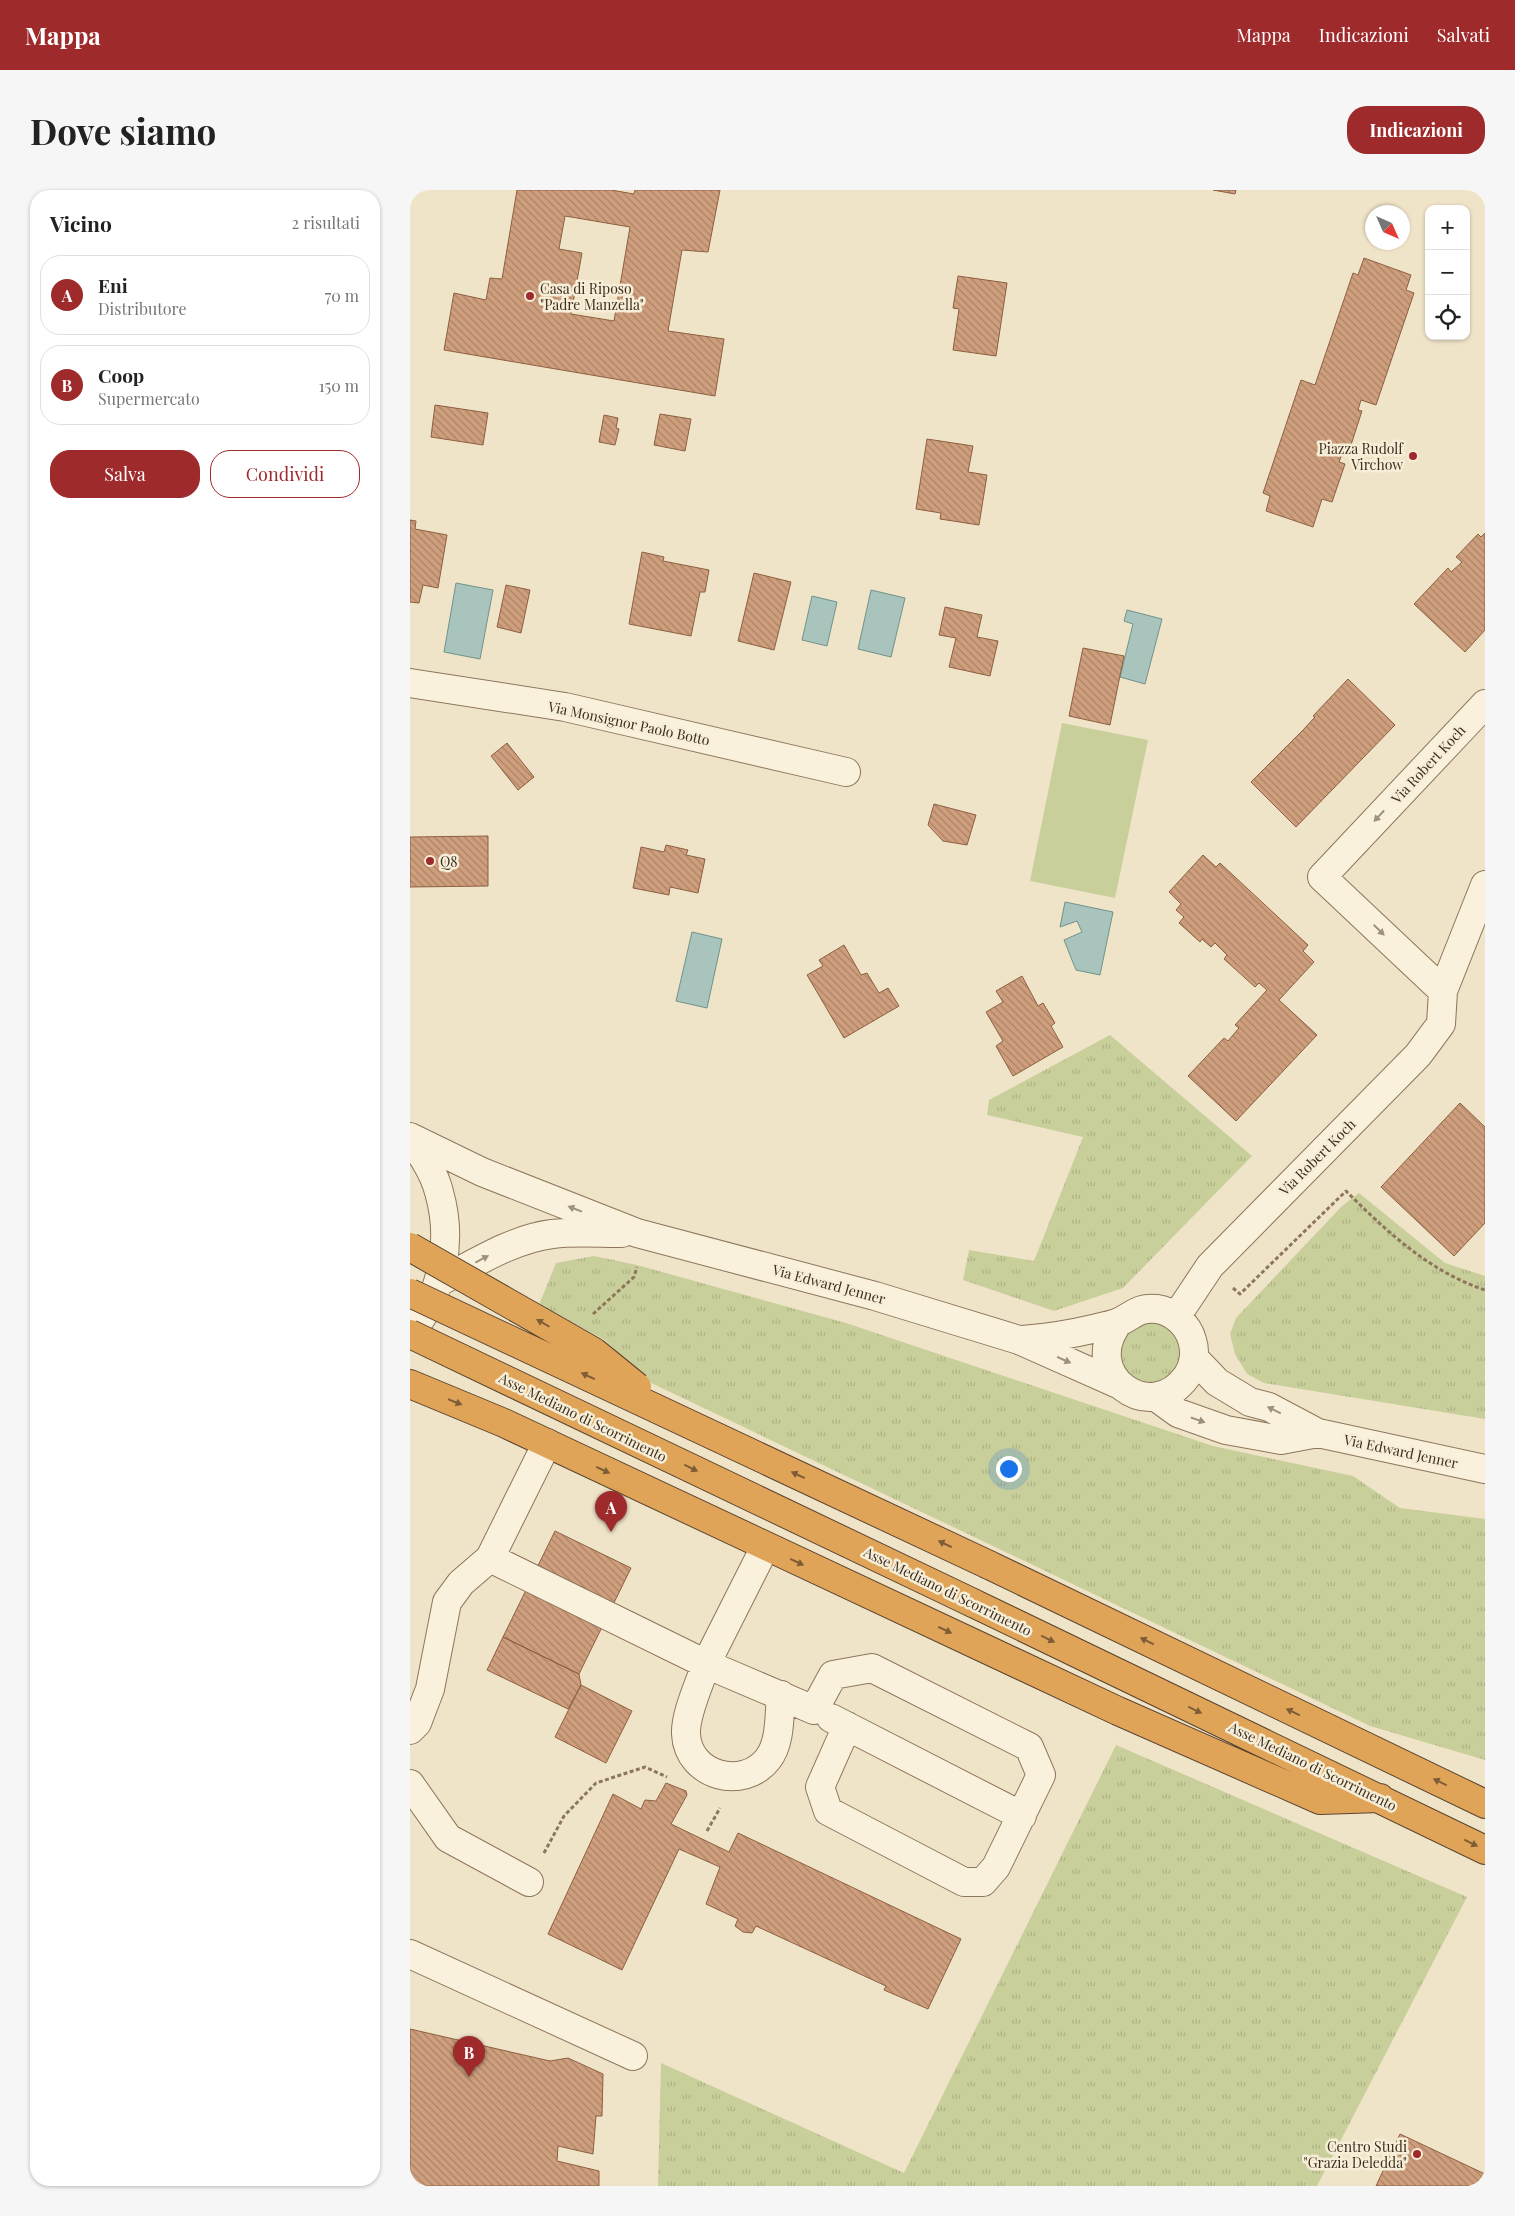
<!DOCTYPE html>
<html lang="it">
<head>
<meta charset="utf-8">
<style>
	:root { --surface:#fff; --page:#f6f6f6; --text:#222; --muted:#767676; --line:#e0e0e0; --accent:#9e2a2b }
	body { margin:0; font-family:"Playfair Display",serif; background:var(--page); color:var(--text) }
	.controls { position:absolute; right:15px; top:15px; display:grid; overflow:hidden; border-radius:10px; box-shadow:0 1px 4px #0004 }
	.controls button { width:45px; height:45px; display:grid; place-items:center; padding:0; border:0; border-bottom:1px solid var(--line); background:var(--surface); color:var(--text); font:25px sans-serif }
	.compass { position:absolute; left:955px; top:15px; width:45px; height:45px; border-radius:50%; background:var(--surface); box-shadow:0 1px 4px #0004; rotate:135deg }
	.you { position:absolute; left:598px; top:1278px; width:18px; height:18px; margin:-12px; border:4px solid #fff; border-radius:50%; background:#1a73e8; box-shadow:0 0 0 8px #1a73e833 }
	.badge { display:grid; place-items:center; width:32px; height:32px; border-radius:50%; background:var(--accent); color:#fff; font-size:16px; font-weight:700 }
	.pin { position:absolute; translate:-50% -41px; filter:drop-shadow(0 1px 2px #0008) }
	.pin::after { content:''; position:absolute; top:26px; width:18px; height:15px; background:inherit; clip-path:polygon(0 0,100% 0,50% 100%) }
	.list { margin:0; padding:0; list-style:none }
	h2 { display:flex; justify-content:space-between; align-items:center; height:65px; margin:0; padding:0 20px; font-size:21px }
	h2 small { font-size:16px; font-weight:400; color:var(--muted) }
	.list li { display:grid; grid-template-columns:32px 1fr auto; gap:15px; align-items:center; box-sizing:border-box; height:80px; margin:0 10px 10px; padding:0 10px; border:1px solid var(--line); border-radius:20px }
	.list b { display:block; font-size:19px; white-space:nowrap }
	.list p { margin:0; font-size:16px; white-space:nowrap; color:var(--muted) }
	.list em { font-size:16px; font-style:normal; color:var(--muted) }
	.actions { display:flex; gap:10px; padding:15px 20px }
	.actions a { flex:1; padding:11px 0; border:1px solid var(--accent); border-radius:20px; text-align:center; font-size:18px; color:var(--accent) }
	.actions .main { background:var(--accent); color:#fff }
	.icon { flex:none; width:28px; height:28px; fill:none; stroke:currentColor; stroke-width:2; stroke-linecap:round; stroke-linejoin:round }
	.map { position:relative; flex:none; width:1075px; height:1996px; overflow:hidden; border-radius:20px }
	header { display:flex; align-items:center; gap:30px; box-sizing:border-box; height:70px; padding:0 25px; background:var(--accent); color:#fff }
	header strong { font-size:24px }
	nav { display:flex; gap:28px; margin-inline-start:auto; font-size:18px }
	.intro { display:flex; align-items:center; justify-content:space-between; box-sizing:border-box; height:120px; padding:0 30px }
	h1 { margin:0; font-size:35px }
	.button { padding:12px 22px; border-radius:20px; background:var(--accent); color:#fff; font-size:18px; font-weight:700 }
	main { display:flex; gap:30px; padding:0 30px }
	aside { flex:1; background:var(--surface); border-radius:20px; box-shadow:0 1px 4px #0004 }
	.map>svg:first-child { display:block }
</style>
</head>
<body>
<header>
<strong>Mappa</strong>
<nav><a>Mappa</a><a>Indicazioni</a><a>Salvati</a></nav>
</header>
<div class="intro"><h1>Dove siamo</h1><a class="button">Indicazioni</a></div>
<main>
<aside>
<h2>Vicino<small>2 risultati</small></h2>
<ul class="list">
<li><span class="badge">A</span><div><b>Eni</b><p>Distributore</p></div><em>70 m</em></li>
<li><span class="badge">B</span><div><b>Coop</b><p>Supermercato</p></div><em>150 m</em></li>
</ul>
<div class="actions"><a class="main">Salva</a><a>Condividi</a></div>
</aside>
<div class="map">
<svg width="1075" height="1996" viewBox="0 0 1075 1996">
	<defs>
		<pattern id="grass-tufts" width="24" height="20" patternUnits="userSpaceOnUse" patternTransform="scale(1.25)"><rect width="24" height="20" fill="#c9cf9b"/><path d="M3 7l-1-3M5 7V3M7 7l1-3M15 17l-1-3M17 17v-4M19 17l1-3" fill="none" stroke="#aeb285"/></pattern>
		<pattern id="building-back-hatch" width="6" height="6" patternUnits="userSpaceOnUse" patternTransform="scale(1.25)"><rect width="6" height="6" fill="#cf9f7d"/><path d="M-1 5l2 2M0 0l6 6M5-1l2 2" fill="none" stroke="#a98266"/></pattern>
	</defs>
	<rect width="100%" height="100%" fill="#f0e4c8"/>
	<path fill="url(#grass-tufts)" d="M700,845L842,966L713,1098L644,1121L553,1090L559,1060L624,1071L673,947L577,925L579,910Z
		M949,1003L1035,1073L1075,1086V1229L854,1193L837,1184L825,1164L820,1144L826,1128L932,1016Z
		M184,1066L227,1075L436,1133L803,1256L943,1286L990,1318L1075,1329V1570L960,1536L237,1191L195,1150L129,1115L146,1073Z
		M709 1163a31 31 0 1 1 62 0a31 31 0 1 1-62 0Z
		M706,1555L1057,1707L907,1996H248L251,1873L494,1983Z"/>
	<path fill="#c9cf9b" d="M652,533L738,550L705,708L620,691Z"/>
	<path fill="#a9c4bc" stroke="#6f938a" d="M46,393L83,400L70,469L34,462Z
		M461,400L495,408L481,467L448,459Z
		M402,406L427,412L417,456L392,450Z
		M717,420L752,429L735,494L710,487L723,434L714,431Z
		M655,712L703,722L690,785L666,780L654,750L672,742L667,731L650,737Z
		M282,742L312,749L297,818L266,811Z"/>
	<path fill="url(#building-back-hatch)" stroke="#8d5f41" fill-rule="evenodd" d="M107,0H201L224,4L225,0H310L298,62L272,60L258,141L314,149L305,206L34,160L44,103L76,110L80,88L92,89ZM155,26L220,37L204,131L161,124L172,63L149,59Z
		M803,0H826L825,4Z
		M954,68L1001,85L996,100L1004,103L966,215L951,210L948,220L952,221L939,261L934,259L929,272L935,274L922,312L912,309L903,337L856,321L860,306L853,303L891,190L905,195L943,83L948,85Z
		M548,86L597,93L586,166L543,160L549,119L543,118Z
		M25,215L78,223L73,255L21,247Z
		M250,224L281,229L275,261L244,255Z
		M194,225L208,228L206,238L209,239L205,255L189,252Z
		M517,249L563,256L558,282L577,285L569,335L530,329L531,323L506,319Z
		M0,330L6,331L5,339L37,345L28,398L13,395L9,413L0,412Z
		M1075,343V440L1055,462L1004,414L1038,378L1041,382L1052,372L1046,367L1068,344L1071,347Z
		M232,362L254,367L253,371L299,380L295,402H290L281,446L219,434Z
		M344,383L381,392L364,460L328,451Z
		M96,395L120,400L111,443L87,437Z
		M535,417L572,425L567,447L588,451L580,486L539,477L546,448L529,445Z
		M673,458L714,466L700,535L659,526Z
		M938,489L985,535L886,637L841,592L894,539L905,527L903,526Z
		M97,553L124,587L108,600L81,566Z
		M524,614L566,625L557,655L533,651L518,635Z
		M78,646V696L0,697V647Z
		M256,655L278,660L276,665L295,669L288,703L260,697L259,705L223,698L231,657L254,662Z
		M793,665L806,677L810,673L898,755L893,761L904,772L869,810L907,845L826,931L778,886L814,848L818,851L829,838L825,835L857,800L849,793L845,797L814,769L817,765L805,753L801,757L792,749L790,752L769,733L774,727L766,720L771,714L759,702Z
		M434,755L451,785L457,783L469,803L478,798L489,816L434,848L397,785L413,776L409,770Z
		M612,786L628,816L633,813L645,833L641,836L653,857L603,886L586,856L593,851L576,822L593,812L586,801Z
		M1050,913L1075,937V1033L1044,1066L971,997Z
		M145,1341L221,1378L169,1484L93,1447Z
		M93,1447L169,1484L171,1495L158,1519L77,1480Z
		M171,1495L222,1521L196,1573L145,1547Z
		M256,1593L276,1601L277,1605L261,1634L319,1662L328,1643L551,1749L518,1819L474,1800L476,1796L346,1736L342,1743L333,1742L325,1736L328,1729L296,1714L310,1677L269,1659L212,1780L138,1744L203,1604L231,1619L235,1610L246,1611Z
		M0,1839L140,1871L158,1868L193,1884L192,1926H186L183,1964L148,1956L147,1971L189,1981V1996H0Z
		M990,1944L1075,1984L1072,1996H966Z"/>
	<g fill="none" stroke-linecap="round" stroke-linejoin="round">
		<defs>
			<path id="minor" d="M0,493L155,517L436,582
				M1033,801L912,687L1075,514
				M0,947L72,982L227,1043L465,1106L609,1150L708,1194
				M0,948C12,965 24,982 29,1002C43,1051 33,1104 0,1143
				M29,1092C64,1074 102,1049 142,1044C165,1041 189,1043 212,1043
				M766,1127L800,1076L1008,865L1031,834L1033,801L1075,695
				M612,1150C638,1148 662,1144 687,1138C694,1136 702,1135 709,1132C724,1125 728,1117 747,1119C763,1121 778,1135 782,1150C786,1162 784,1176 777,1186C740,1238 668,1183 709,1132
				M784,1168L807,1192L840,1212L859,1217L908,1243L1075,1279
				M746,1207L768,1223L816,1240L871,1250L908,1243
				M137,1253L80,1368L296,1474L355,1357
				M371,1505C369,1525 371,1552 358,1569C333,1601 278,1586 276,1544C275,1524 290,1493 296,1474L404,1520L423,1485L462,1478L619,1557L631,1585L586,1677L573,1692H554L418,1621L410,1597L437,1536
				M421,1528L612,1626
				M0,1540L7,1533L20,1499L37,1412L51,1393L80,1368
				M0,1594L38,1648L119,1692
				M0,1764L223,1866"/>
			<path id="highway" d="M0,1194L94,1233L708,1521L910,1610L970,1608
				M579,1375L1075,1614
				M563,1413L1075,1660"/>
		</defs>
		<use href="#minor" stroke="#8d765c" stroke-width="30"/>
		<use href="#highway" stroke="#5b4430" stroke-width="30"/>
		<path stroke="#8d765c" stroke-width="3" stroke-dasharray="4 2.5" stroke-linecap="butt" d="M823,1098L830,1104L936,1001C976,1041 1020,1082 1075,1100
			M183,1124L224,1087L227,1077
			M297,1641L310,1618
			M134,1663L154,1626L186,1593L235,1577L257,1587"/>
		<use href="#minor" stroke="#faf1dc" stroke-width="28"/>
		<use href="#highway" stroke="#e0a458" stroke-width="28"/>
		<defs>
			<path id="highway-bridge" d="M0,1057L184,1162L227,1197
				M0,1103L579,1375
				M0,1144L563,1413"/>
		</defs>
		<use href="#highway-bridge" stroke="#5b4430" stroke-width="30" stroke-linecap="butt"/>
		<use href="#highway-bridge" stroke="#e0a458" stroke-width="28"/>
	</g>
	<defs><path id="oneway-solid" d="M-6-.8H1V-3.2L6.5 0L1 3.2V.8H-6Z" transform="scale(1.25)"/></defs>
	<g fill="#9c907e">
		<use href="#oneway-solid" transform="translate(969 626) rotate(133)"/>
		<use href="#oneway-solid" transform="translate(969 740) rotate(44)"/>
		<use href="#oneway-solid" transform="translate(165 1019) rotate(-159)"/>
		<use href="#oneway-solid" transform="translate(72 1069) rotate(-28)"/>
		<use href="#oneway-solid" transform="translate(654 1170) rotate(24)"/>
		<use href="#oneway-solid" transform="translate(864 1220) rotate(-154)"/>
		<use href="#oneway-solid" transform="translate(788 1230) rotate(19)"/>
	</g>
	<g fill="#7e5d36">
		<use href="#oneway-solid" transform="translate(133 1133) rotate(-150)"/>
		<use href="#oneway-solid" transform="translate(178 1186) rotate(-155)"/>
		<use href="#oneway-solid" transform="translate(45 1212) rotate(22)"/>
		<use href="#oneway-solid" transform="translate(281 1278) rotate(26)"/>
		<use href="#oneway-solid" transform="translate(193 1280) rotate(25)"/>
		<use href="#oneway-solid" transform="translate(388 1285) rotate(-155)"/>
		<use href="#oneway-solid" transform="translate(535 1354) rotate(-155)"/>
		<use href="#oneway-solid" transform="translate(387 1372) rotate(25)"/>
		<use href="#oneway-solid" transform="translate(535 1440) rotate(25)"/>
		<use href="#oneway-solid" transform="translate(638 1449) rotate(26)"/>
		<use href="#oneway-solid" transform="translate(737 1451) rotate(-154)"/>
		<use href="#oneway-solid" transform="translate(785 1520) rotate(26)"/>
		<use href="#oneway-solid" transform="translate(883 1522) rotate(-154)"/>
		<use href="#oneway-solid" transform="translate(1030 1592) rotate(-154)"/>
		<use href="#oneway-solid" transform="translate(1061 1653) rotate(26)"/>
	</g>
	<g fill="#9e2a2b" stroke="#f7eed8" stroke-width="2">
		<circle cx="120" cy="106" r="5"/>
		<circle cx="1003" cy="266" r="5"/>
		<circle cx="20" cy="671" r="5"/>
		<circle cx="1007" cy="1964" r="5"/>
	</g>
	<g text-anchor="middle" dominant-baseline="central" stroke-width="5" stroke-linejoin="round" paint-order="stroke">
		<g font-size="14" fill="#3d2e20" stroke="#f7eed8" text-anchor="start">
			<text x="130" y="98">Casa di Riposo<tspan x="130" dy="16">"Padre Manzella"</tspan></text>
			<text x="993" y="258" text-anchor="end">Piazza Rudolf<tspan x="993" dy="16">Virchow</tspan></text>
			<text x="30" y="671">Q8</text>
			<text x="997" y="1956" text-anchor="end">Centro Studi<tspan x="997" dy="16">"Grazia Deledda"</tspan></text>
		</g>
		<g font-size="14" fill="#3d2e20" stroke="#f7eed8">
			<text transform="translate(219 533) rotate(12)">Via Monsignor Paolo Botto</text>
			<text transform="translate(1018 574) rotate(-47)">Via Robert Koch</text>
			<text transform="translate(907 967) rotate(-45)">Via Robert Koch</text>
			<text transform="translate(419 1094) rotate(15)">Via Edward Jenner</text>
			<text transform="translate(173 1227) rotate(26)">Asse Mediano di Scorrimento</text>
			<text transform="translate(991 1261) rotate(12)">Via Edward Jenner</text>
			<text transform="translate(538 1401) rotate(26)">Asse Mediano di Scorrimento</text>
			<text transform="translate(903 1576) rotate(26)">Asse Mediano di Scorrimento</text>
		</g>
	</g>
</svg>
<div class="controls">
<button>+</button>
<button>−</button>
<button><svg class="icon" aria-label="locate" viewBox="0 0 24 24"><circle cx="12" cy="12" r="6"/><path d="M12 2v4M12 18v4M2 12h4M18 12h4"/></svg></button>
</div>
<svg class="compass" viewBox="-18 -18 36 36"><path d="M0-13l5 13h-10z" fill="#e53935"/><path d="M0 13l5-13h-10z" fill="#767676"/></svg>
<div class="you"></div>
<div class="pin badge" style="left:201px;top:1342px">A</div>
<div class="pin badge" style="left:59px;top:1887px">B</div>
</div>
</main>
</body>
</html>
